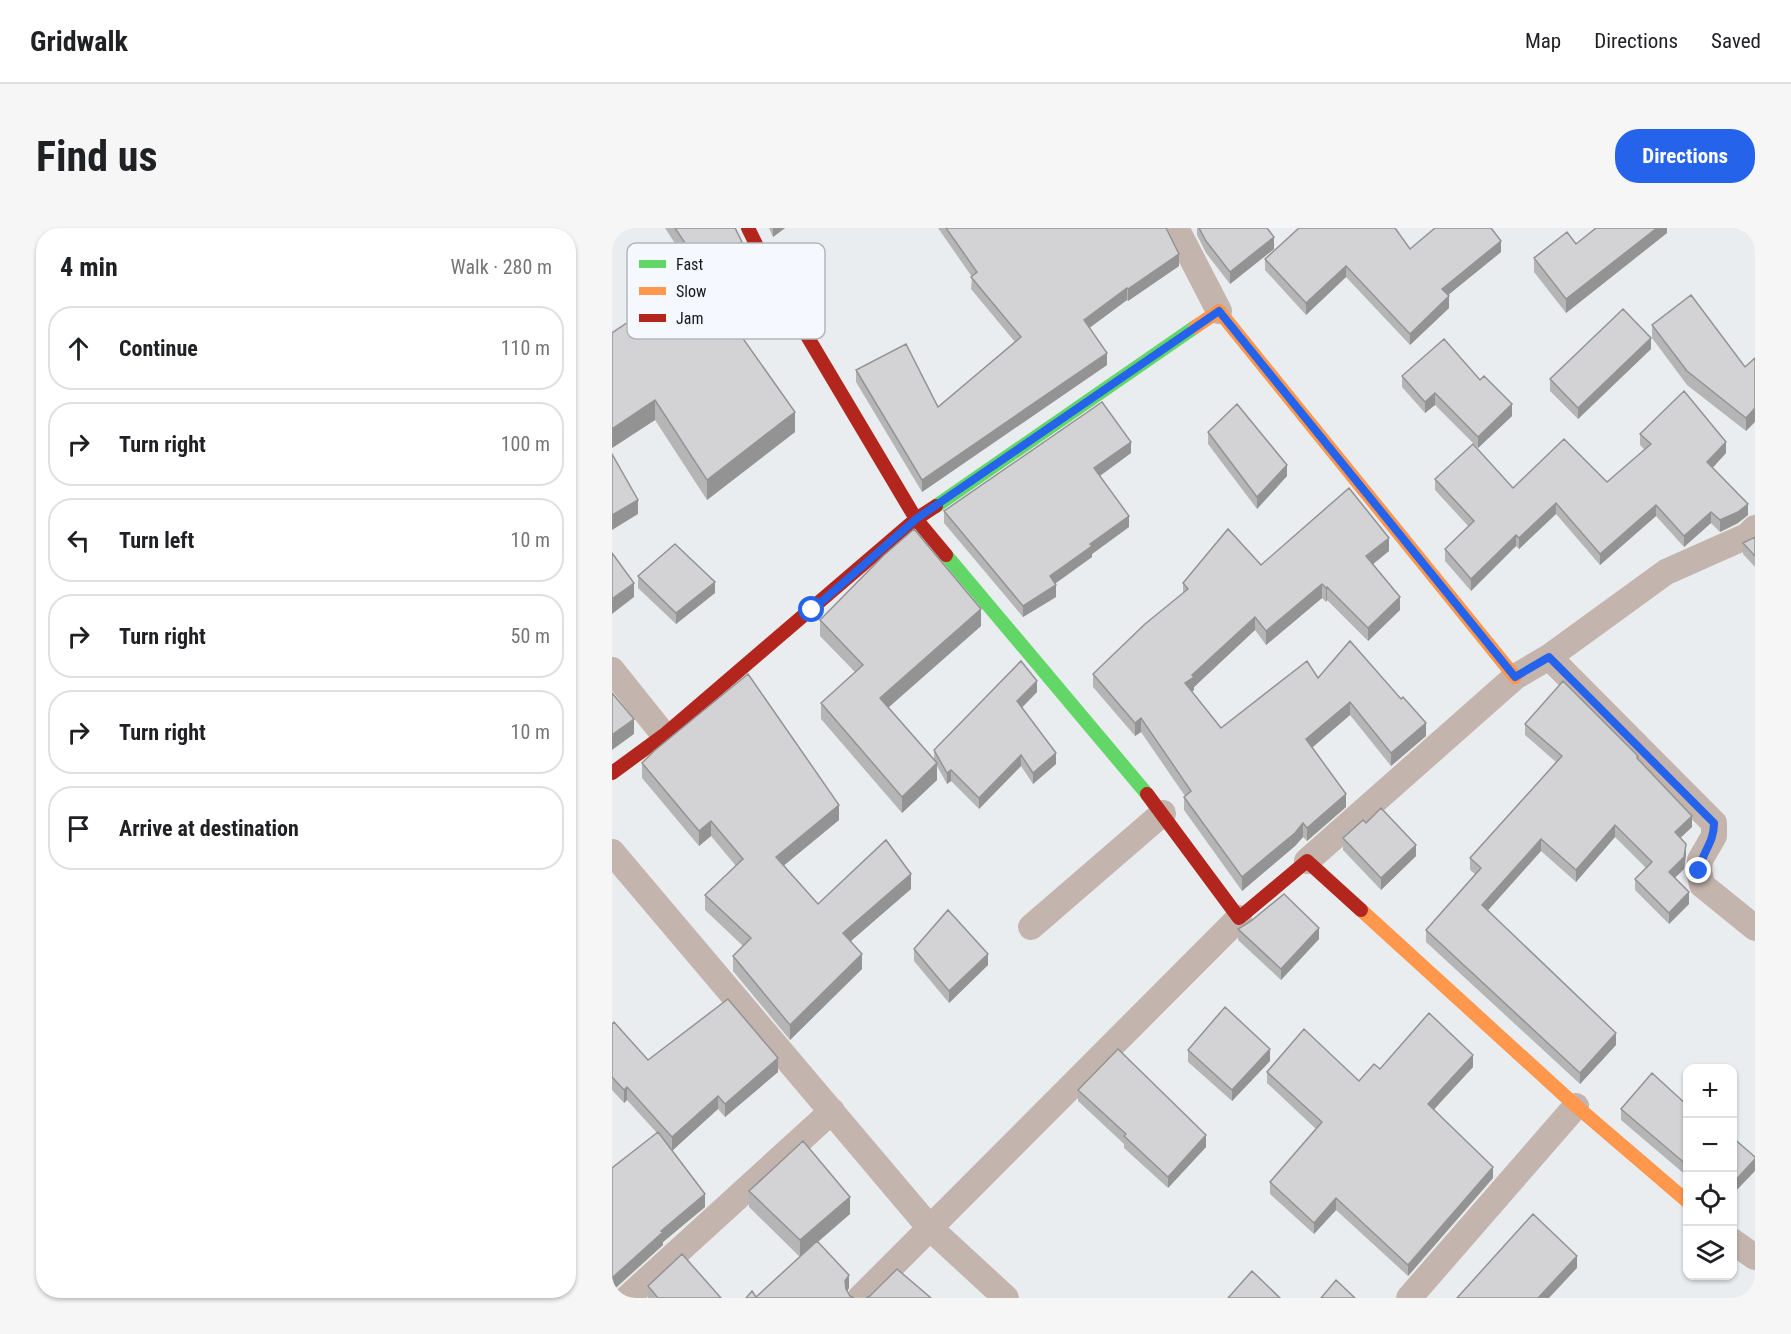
<!DOCTYPE html>
<html lang="en">
<head>
<meta charset="utf-8">
<style>
	:root { --surface:#fff; --page:#f6f6f6; --text:#202124; --muted:#757577; --line:#e0e0e0; --accent:#2563eb }
	body { margin:0; font-family:"Roboto Condensed",sans-serif; background:var(--page); color:var(--text) }
	.controls { position:absolute; right:18px; bottom:18px; display:grid; overflow:hidden; border-radius:12px; box-shadow:0 2px 4px #0004 }
	.controls button { width:54px; height:54px; display:grid; place-items:center; padding:0; border:0; border-bottom:2px solid var(--line); background:var(--surface); color:var(--text); font:30px sans-serif }
	.stop { position:absolute; width:18px; height:18px; margin:-14px; border:4px solid #2563eb; border-radius:50%; background:#fff }
	.stop.end { background:#2563eb; border-color:#fff; box-shadow:0 2px 6px #0008 }
	.list { margin:0; padding:0; list-style:none }
	h2 { display:flex; justify-content:space-between; align-items:center; height:78px; margin:0; padding:0 24px; font-size:26px }
	h2 small { font-size:20px; font-weight:400; color:var(--muted) }
	.list li { display:grid; grid-template-columns:39px 1fr auto; gap:18px; align-items:center; box-sizing:border-box; height:84px; margin:0 12px 12px; padding:0 12px; border:2px solid var(--line); border-radius:24px }
	.list b { display:block; font-size:22px; white-space:nowrap }
	.list em { font-size:20px; font-style:normal; color:var(--muted) }
	.icon { flex:none; width:33px; height:33px; fill:none; stroke:currentColor; stroke-width:2; stroke-linecap:round; stroke-linejoin:round }
	.map { position:relative; flex:none; width:1143px; height:1070px; overflow:hidden; border-radius:24px }
	header { display:flex; align-items:center; gap:36px; box-sizing:border-box; height:84px; padding:0 30px; background:var(--surface); border-bottom:2px solid var(--line) }
	header strong { font-size:28px }
	nav { display:flex; gap:33px; margin-inline-start:auto; font-size:21px }
	.intro { display:flex; align-items:center; justify-content:space-between; box-sizing:border-box; height:144px; padding:0 36px }
	h1 { margin:0; font-size:42px }
	.button { padding:15px 27px; border-radius:24px; background:var(--accent); color:#fff; font-size:21px; font-weight:700 }
	main { display:flex; gap:36px; padding:0 36px }
	aside { flex:1; background:var(--surface); border-radius:24px; box-shadow:0 2px 4px #0004 }
	.map>svg:first-child { display:block }
</style>
</head>
<body>
<header>
<strong>Gridwalk</strong>
<nav><a>Map</a><a>Directions</a><a>Saved</a></nav>
</header>
<div class="intro"><h1>Find us</h1><a class="button">Directions</a></div>
<main>
<aside>
<h2>4 min<small>Walk · 280 m</small></h2>
<ul class="list">
<li><svg class="icon" aria-label="ahead" viewBox="0 0 24 24"><path d="M12 20V5M6 11l6-6 6 6"/></svg><div><b>Continue</b></div><em>110 m</em></li>
<li><svg class="icon" aria-label="right" viewBox="0 0 24 24"><path d="M7 20v-9h11M14 6l5 5-5 5"/></svg><div><b>Turn right</b></div><em>100 m</em></li>
<li><svg class="icon" aria-label="left" viewBox="0 0 24 24"><path d="M17 20v-9H6M10 6l-5 5 5 5"/></svg><div><b>Turn left</b></div><em>10 m</em></li>
<li><svg class="icon" aria-label="right" viewBox="0 0 24 24"><path d="M7 20v-9h11M14 6l5 5-5 5"/></svg><div><b>Turn right</b></div><em>50 m</em></li>
<li><svg class="icon" aria-label="right" viewBox="0 0 24 24"><path d="M7 20v-9h11M14 6l5 5-5 5"/></svg><div><b>Turn right</b></div><em>10 m</em></li>
<li><svg class="icon" aria-label="arrive" viewBox="0 0 24 24"><path d="M6 21V4h12l-3 4 3 4H6"/></svg><div><b>Arrive at destination</b></div></li>
</ul>
</aside>
<div class="map">
<svg width="1143" height="1070" viewBox="0 0 1143 1070">
	<rect width="100%" height="100%" fill="#eaedf0"/>
	<g fill="none" stroke-linecap="round" stroke-linejoin="round">
		<path stroke="#c4b4ae" stroke-width="26" d="M564,0L607,83
			M937,429L1102,595V608L1088,632L1087,643L1090,657L1143,700
			M0,442L52,507
			M0,624L318,1000L394,1070
			M695,633L903,449L937,429L1054,344L1135,308L1143,300
			M419,699L551,585
			M1120,1013L1143,1029
			M15,1070L220,883
			M248,1070L627,690
			M797,1070L964,878"/>
		<path stroke="#63d668" stroke-width="14" d="M324,278L583,99
			M334,327L535,566"/>
		<path stroke="#ff974d" stroke-width="14" d="M583,99L607,83L903,449
			M749,682L964,878L1076,974"/>
		<path stroke="#b3261e" stroke-width="14" d="M136,0L160,49L304,291L334,327
			M0,545L52,507L304,291L324,278
			M535,566L627,690L695,633L749,682"/>
	</g>
	<path fill="#b5b5b6" d="M53,0H123L130,29L89,51L183,204L95,272L43,192L0,220L84,48Z
		M157,0H173L161,9Z
		M326,0H554L567,38L516,73L515,72L477,100L495,137L310,264L244,154V142L326,179L403,114L359,61L360,49Z
		M585,0H655L662,21L618,56L594,25L585,7Z
		M1055,0V5L954,85L922,44V30L964,16Z
		M798,21L889,24L836,67L837,80L798,117L734,49L694,87L653,42V31Z
		M1040,97L1133,139L1143,130L1134,203L1075,157L1040,110Z
		M1039,121L966,191L938,163V151Z
		M790,148L900,188L866,220L823,177L813,185L790,159Z
		M596,204L675,248L645,281L596,216Z
		M1028,206L1114,225L1100,240L1136,287L1126,295L1108,304L1099,295L1072,319L1044,288L988,337L944,286L907,321L904,318L859,363L833,333V321L857,299L823,262V251L901,260L995,254L1033,222L1028,217Z
		M519,225L488,248L517,299L480,326V329L443,356L444,369L411,389L332,295V283Z
		M1143,309V339L1131,326V315Z
		M777,323L760,336L788,382L756,413L715,372L714,374L710,370L654,417L643,402L582,459V462L580,464L609,500L706,450L814,508L779,538L738,487L700,519L734,579L695,613L691,609L683,618L630,663L572,582V569L573,568L529,504L523,508L481,459V446L571,366V355L649,337Z
		M26,348L103,365L64,396L26,360Z
		M208,392L369,398L276,479L322,532V522L425,464L410,480L444,536L421,556L409,538L367,581L339,553L335,556L325,538V552L290,585L209,491V475L243,444L208,408Z
		M913,496L1026,531L1080,599L1068,610L1074,627L1072,641L1063,650L1077,676L1057,696L1023,662V651L1034,640L1003,609L964,654L929,623L876,682L1004,817L968,856L814,714V702L863,646L858,642V630L944,534L913,507Z
		M30,535L227,592L171,638L206,676L299,661L238,713L250,741L178,812L121,743V728L131,718L93,682V667L124,638L99,608L87,618L30,550Z
		M754,595L804,628L769,662L731,622V610Z
		M639,693L707,711L669,752L626,712V701Z
		M302,721L376,737L337,775L302,733Z
		M0,796L36,832L166,844L113,889L106,881L60,922L93,979L51,1014V1017L4,1060L45,905L15,872L12,875L0,862Z
		M576,822L658,833L620,873L576,834Z
		M861,839L821,882L881,950L796,1048L724,982L702,1006L658,966V954L704,901L655,855V844L747,853L768,841Z
		M466,862L594,919L556,960L512,920V916L466,873Z
		M1076,878V949L1009,892V881Z
		M137,963L238,986L206,1014L237,1060L235,1063L238,1068L144,1069L188,1029L137,979Z
		M36,1058L109,1070H36Z"/>
	<path fill="#949394" d="M161,0H173L161,9Z
		M1045,0H1055V5L954,85V71Z
		M662,9V21L618,56V44Z
		M889,13V24L830,72V61Z
		M130,14V29L87,52V36Z
		M567,26V38L516,73V61Z
		M734,38V49L694,87V75Z
		M515,60V72L472,104V92Z
		M837,68V80L798,117V106Z
		M1039,110V121L966,191V180Z
		M495,125V137L310,264V252Z
		M823,165V177L813,185V174Z
		M43,172V192L0,220V201Z
		M900,176V188L866,220V209Z
		M1143,180V194L1134,203V190Z
		M183,184V204L95,272V252Z
		M519,214V225L482,252V240Z
		M1114,214V225L1095,246V234Z
		M675,237V248L645,281V269Z
		M26,272V286L0,302V287Z
		M944,275V286L907,321V310Z
		M1136,276V287L1126,295L1108,304V292Z
		M1044,277V288L988,337V326Z
		M1099,284V295L1072,319V308Z
		M517,288V299L480,326V329L438,359V348L478,316Z
		M904,307V318L859,363V351Z
		M777,310V323L754,342V328Z
		M103,354V365L64,396V385Z
		M22,355V369L0,386V371Z
		M710,356V370L654,417V403Z
		M444,357V369L411,389V378Z
		M715,359V372L714,374V360Z
		M788,369V382L756,413V400Z
		M369,381V398L268,487V470Z
		M643,389V402L582,459V462L573,469V455L580,447Z
		M425,453V464L405,484V473Z
		M738,474V487L694,525V511Z
		M529,490V504L523,508V495Z
		M22,491V506L0,522V507Z
		M814,495V508L779,538V525Z
		M444,525V536L421,556V545Z
		M409,527V538L367,581V570Z
		M325,535V552L290,585V569Z
		M339,542V553L335,556V545Z
		M734,566V579L695,613V600Z
		M227,577V592L164,644V629Z
		M1080,588V599L1063,615V604Z
		M99,593V608L87,618V603Z
		M691,595V609L683,618L630,663V649Z
		M1003,597V609L964,654V642Z
		M929,611V623L870,689V677Z
		M1074,616V627L1072,641L1057,655V644Z
		M804,617V628L769,662V650Z
		M299,646V661L231,720V705Z
		M1077,664V676L1057,696V685Z
		M707,700V711L669,752V741Z
		M250,726V741L178,812V797Z
		M376,726V737L337,775V763Z
		M1004,805V817L968,856V845Z
		M658,821V833L620,873V862Z
		M861,827V839L816,888V876Z
		M166,830V844L113,889V876Z
		M15,859V872L12,875V862Z
		M106,868V881L60,923V909Z
		M594,907V919L556,960V949Z
		M1143,931V943L1120,967V956Z
		M881,939V950L796,1048V1037Z
		M93,966V979L51,1014V1017L0,1063V1050L49,1003Z
		M238,969V986L188,1029V1012Z
		M724,970V982L702,1006V995Z
		M965,1028V1040L937,1070H926Z
		M237,1047V1060L233,1067V1053Z"/>
	<path fill="#d3d2d4" stroke="#949394" stroke-width="1.5" d="M63,0H123L130,14L87,36Z
		M334,0H554L567,26L516,61L515,60L472,92L495,125L310,252L244,142L294,116L326,179L409,109L359,49L365,44Z
		M587,0H655L662,9L618,44L594,13Z
		M687,0H783L798,21L823,0H879L889,13L830,61L837,68L798,106L734,38L694,75L653,31Z
		M984,0H1045L954,71L922,30L955,4L964,16Z
		M86,47L183,184L95,252L43,172L0,201V105Z
		M1079,67L1133,139L1143,130V180L1134,190L1075,143L1040,97Z
		M1011,81L1039,110L966,180L938,151Z
		M832,111L868,152L872,148L900,176L866,209L823,165L813,174L790,148Z
		M1072,163L1114,214L1095,234L1136,276L1126,284L1108,292L1099,284L1072,308L1044,277L988,326L944,275L907,310L904,307L859,351L833,321L862,293L823,251L861,216L901,260L952,211L995,254L1039,216L1028,206Z
		M490,174L519,214L482,240L517,288L478,316L480,318L438,348L444,357L411,378L332,283Z
		M625,176L675,237L645,269L596,204Z
		M0,226L26,272L0,287Z
		M737,260L777,310L754,328L788,369L756,400L715,359L714,360L710,356L654,403L643,389L580,447L582,449L573,455L609,500L695,433L706,450L738,413L789,471L791,469L814,495L779,525L738,474L694,511L734,566L695,600L691,595L683,605L630,649L572,569L579,563L529,490L523,495L481,446L533,396L576,361L571,355L616,301L649,337Z
		M302,301L369,381L268,470L325,535L290,569L209,475L251,437L208,392L271,328Z
		M1143,309V328L1131,315Z
		M63,316L103,354L64,385L26,348Z
		M0,325L22,355L0,371Z
		M409,433L425,453L405,473L444,525L421,545L409,527L367,570L339,542L335,545L322,522Z
		M136,446L227,577L164,629L206,676L274,612L299,646L231,705L250,726L178,797L121,728L139,710L93,667L131,631L99,593L87,603L30,535L42,523Z
		M951,453L1024,526L1026,529L1025,530L1080,588L1063,604L1074,616L1072,629L1057,644L1077,664L1057,685L1023,651L1040,634L1003,597L964,642L929,611L870,677L1004,805L968,845L814,702L869,640L858,630L950,528L913,496Z
		M0,465L22,491L0,507Z
		M769,580L804,617L769,650L731,610L751,592L754,595Z
		M672,666L707,700L669,741L626,701L639,693Z
		M336,682L376,726L337,763L302,721Z
		M116,771L166,830L113,876L106,868L60,909L15,859L12,862L0,849V796L2,794L36,832Z
		M613,779L658,821L620,862L576,822Z
		M817,785L861,827L816,876L881,939L796,1037L724,970L702,995L658,954L710,894L655,844L692,801L747,853L762,836L768,841Z
		M506,821L594,907L556,949L512,908L514,906L466,862Z
		M1040,845L1076,878V938L1009,881Z
		M46,904L93,966L49,1003L51,1004L0,1050V940Z
		M1120,909L1143,929V931L1120,956Z
		M191,913L238,969L188,1012L137,963Z
		M921,986L965,1028L926,1070H845Z
		M205,1013L237,1047L233,1053L234,1061L238,1068L242,1070H134L140,1063L144,1069Z
		M70,1026L109,1070H46L36,1058Z
		M285,1041L319,1070H254L258,1068Z
		M640,1043L668,1070H616Z
		M724,1052L743,1070H709Z"/>
	<g fill="none" stroke-linecap="round" stroke-linejoin="round">
		<path stroke="#2563eb" stroke-width="8" d="M200,382L304,291L607,83L903,449L937,429L1102,595C1102,616 1090,623 1087,643"/>
	</g>
	<rect x="15" y="15" width="198" height="96" rx="9" fill="#f5f9ff" stroke="#b2b6ba" stroke-width="1.5"/>
	<rect x="27" y="32" width="27" height="8" fill="#63d668"/>
	<rect x="27" y="59" width="27" height="8" fill="#ff974d"/>
	<rect x="27" y="86" width="27" height="8" fill="#b3261e"/>
	<g font-size="16" fill="#16181a">
		<text x="64" y="42">Fast</text>
		<text x="64" y="69">Slow</text>
		<text x="64" y="96">Jam</text>
	</g>
</svg>
<div class="controls">
<button>+</button>
<button>−</button>
<button><svg class="icon" aria-label="locate" viewBox="0 0 24 24"><circle cx="12" cy="12" r="6"/><path d="M12 2v4M12 18v4M2 12h4M18 12h4"/></svg></button>
<button><svg class="icon" aria-label="layers" viewBox="0 0 24 24"><path d="M12 4l9 5-9 5-9-5zM3 14l9 5 9-5"/></svg></button>
</div>
<div class="stop" style="left:200px;top:382px"></div>
<div class="stop end" style="left:1087px;top:643px"></div>
</div>
</main>
</body>
</html>
